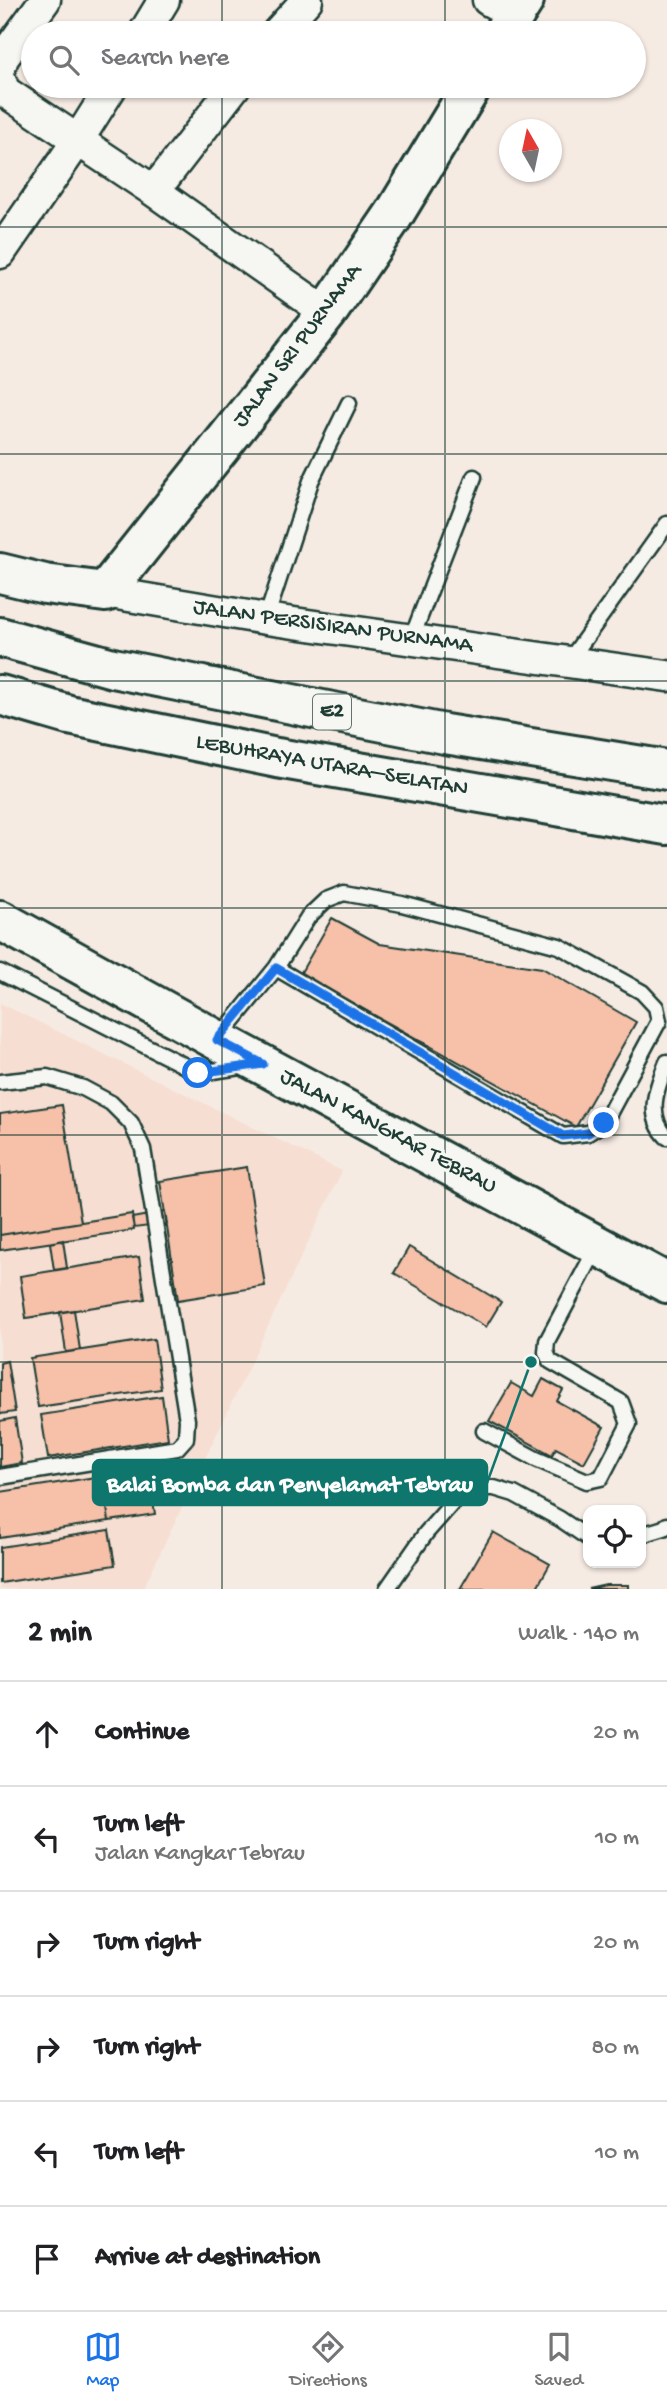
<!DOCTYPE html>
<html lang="en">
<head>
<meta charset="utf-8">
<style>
	:root { --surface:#fff; --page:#f2f2f2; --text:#202124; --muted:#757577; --line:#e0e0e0; --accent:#1a73e8 }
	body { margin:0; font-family:"Gochi Hand",sans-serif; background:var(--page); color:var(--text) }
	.controls { position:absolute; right:21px; bottom:21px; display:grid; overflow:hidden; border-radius:14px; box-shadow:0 2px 5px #0004 }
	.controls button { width:63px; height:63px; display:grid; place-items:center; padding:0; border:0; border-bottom:2px solid var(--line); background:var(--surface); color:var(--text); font:35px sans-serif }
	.compass { position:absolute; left:499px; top:119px; width:63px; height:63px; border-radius:50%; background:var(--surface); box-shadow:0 2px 5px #0004; rotate:351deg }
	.stop { position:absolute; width:21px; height:21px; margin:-16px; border:5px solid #1a73e8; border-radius:50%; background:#fff }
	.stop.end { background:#1a73e8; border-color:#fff; box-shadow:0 2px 7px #0008 }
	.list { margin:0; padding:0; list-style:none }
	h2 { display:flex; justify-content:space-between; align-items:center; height:91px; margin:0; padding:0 28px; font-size:30px }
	h2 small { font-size:23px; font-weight:400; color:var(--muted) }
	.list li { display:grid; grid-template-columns:46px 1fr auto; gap:21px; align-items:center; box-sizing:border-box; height:105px; padding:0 28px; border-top:2px solid var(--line) }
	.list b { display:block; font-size:26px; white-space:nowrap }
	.list p { margin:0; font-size:23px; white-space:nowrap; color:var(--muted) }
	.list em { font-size:23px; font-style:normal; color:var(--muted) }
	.icon { flex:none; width:38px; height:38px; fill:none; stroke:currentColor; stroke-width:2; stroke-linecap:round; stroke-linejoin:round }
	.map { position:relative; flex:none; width:667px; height:1589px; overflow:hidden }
	.search { position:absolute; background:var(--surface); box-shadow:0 2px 5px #0004; left:21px; right:21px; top:21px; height:77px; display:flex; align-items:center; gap:18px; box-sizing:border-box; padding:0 24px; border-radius:38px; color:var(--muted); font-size:26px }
	.sheet { height:721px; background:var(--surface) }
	nav { display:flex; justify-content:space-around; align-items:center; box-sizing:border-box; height:98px; border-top:2px solid var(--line); background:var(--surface); font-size:19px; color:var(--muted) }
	nav a { display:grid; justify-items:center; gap:4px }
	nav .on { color:var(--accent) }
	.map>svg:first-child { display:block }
</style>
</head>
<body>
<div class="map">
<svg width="667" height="1589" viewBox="0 0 667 1589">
	<rect width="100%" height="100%" fill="#f6ebe3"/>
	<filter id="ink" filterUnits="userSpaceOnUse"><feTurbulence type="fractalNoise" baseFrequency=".0143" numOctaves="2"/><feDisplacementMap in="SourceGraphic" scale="14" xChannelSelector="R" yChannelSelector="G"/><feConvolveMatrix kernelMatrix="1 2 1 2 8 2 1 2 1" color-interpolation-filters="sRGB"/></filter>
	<g filter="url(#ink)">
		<path fill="#f6ded2" d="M0,1003L342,1171L143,1589H0Z"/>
		<path fill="#f6c0a9" stroke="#1f3d34" stroke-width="2" d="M332,918L380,944L542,968L636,1022L576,1127L300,974Z
			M62,1105L81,1222L0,1235V1114Z
			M247,1167L265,1286L178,1300L160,1181Z
			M165,1212L167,1224L134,1228L132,1218Z
			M132,1214L134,1230L0,1250V1235Z
			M63,1240L67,1268L54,1270L50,1243Z
			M409,1247L501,1302L486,1327L394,1273Z
			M139,1257L145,1299L26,1318L20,1276Z
			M74,1310L80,1350L66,1352L60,1312Z
			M154,1339L161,1389L38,1407L30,1358Z
			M7,1361L15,1412L0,1414V1363Z
			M543,1379L563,1390L557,1401L604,1427L584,1463L556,1448L552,1455L489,1421L511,1383L534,1396Z
			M162,1396L168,1439L48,1458L41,1415Z
			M15,1418L22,1463L0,1467V1421Z
			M102,1476L109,1521L0,1538V1492Z
			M150,1481L155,1514L109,1521L104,1488Z
			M109,1530L115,1565L0,1583V1547Z
			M493,1532L550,1564L536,1589H460Z
			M606,1585H628V1589H588Z"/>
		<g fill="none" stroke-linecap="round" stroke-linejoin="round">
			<defs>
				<path id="lane" d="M266,619L311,481L349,403
					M411,640L474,477
					M569,661L667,524
					M0,972L199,1073L247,1066
					M219,1038L276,968L308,917L326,900L344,893L402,904L559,946L642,992L656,1007L659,1021L604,1123L588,1133L563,1136L276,968
					M667,1062C657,1087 645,1115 667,1137
					M0,1082L47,1077L83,1088L111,1103L131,1123L143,1149L187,1420L186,1438L177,1448L0,1477
					M484,1431L536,1459L587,1481L601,1478L629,1424L621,1402L550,1361L546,1352L547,1341L597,1247
					M641,1535L664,1528L667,1525
					M387,1589L426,1533L462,1492L478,1488H494L514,1494L560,1519L588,1538"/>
				<path id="street" d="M488,0L515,15
					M144,33L164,0
					M277,33L307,0
					M0,68L3,58L45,0
					M0,78L4,91L154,191L327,313
					M154,191L235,86
					M0,253L78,140L112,86
					M105,592L266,619L667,676"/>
				<path id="secondary" d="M503,33L524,0
					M0,573L45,584L105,592L327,313L393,216L472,86
					M0,920L217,1040L667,1283"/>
				<path id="highway" d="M0,637L113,668L312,708L445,734L667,770
					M0,695L69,715L277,758L667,825"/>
			</defs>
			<use href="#lane" stroke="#1f3d34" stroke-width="19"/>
			<use href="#street" stroke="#1f3d34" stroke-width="35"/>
			<use href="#secondary" stroke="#1f3d34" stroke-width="44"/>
			<use href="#highway" stroke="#1f3d34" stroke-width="44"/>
			<use href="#lane" stroke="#f6f6f2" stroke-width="14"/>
			<use href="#street" stroke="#f6f6f2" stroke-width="30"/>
			<use href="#secondary" stroke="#f6f6f2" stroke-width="38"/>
			<use href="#highway" stroke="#f6f6f2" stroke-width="38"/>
		</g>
	</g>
	<g fill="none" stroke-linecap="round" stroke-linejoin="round" filter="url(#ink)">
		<path stroke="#1a73e8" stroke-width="9" d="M198,1073L263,1064L217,1040L276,968L563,1136L588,1133L604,1123"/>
	</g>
	<path fill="none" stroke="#1f3d34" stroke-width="2" stroke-opacity="0.55" d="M222,0V33M445,0V33M222,86V1589M445,86V1589M0,227H667M0,454H667M0,681H667M0,908H667M0,1135H667M0,1362H667"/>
	<g text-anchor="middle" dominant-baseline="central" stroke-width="7" stroke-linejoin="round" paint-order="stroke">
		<rect fill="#f6f6f2" stroke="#60746d" stroke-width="2" x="313" y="694.5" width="38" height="35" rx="5"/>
		<g font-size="21" font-weight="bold" fill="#1f3d34">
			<text x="332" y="712">E2</text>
		</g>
		<g font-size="23" fill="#1f3d34" stroke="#f6f6f2">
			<text transform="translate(298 346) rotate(-53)">JALAN SRI PURNAMA</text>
			<text transform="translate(333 627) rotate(8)">JALAN PERSISIRAN PURNAMA</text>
			<text transform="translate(332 766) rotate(10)">LEBUHRAYA UTARA–SELATAN</text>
			<text transform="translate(388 1132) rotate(28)">JALAN KANGKAR TEBRAU</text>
		</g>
	</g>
	<path fill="none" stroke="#0f766e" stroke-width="2.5" d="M531 1362L487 1483"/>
	<circle fill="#0f766e" stroke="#f6f6f2" stroke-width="2.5" cx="531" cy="1362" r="7"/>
	<rect fill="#0f766e" stroke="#0f766e" stroke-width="2.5" x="93" y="1460" width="394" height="45" rx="7"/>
	<g font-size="24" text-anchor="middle" font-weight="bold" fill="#fff">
		<text x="290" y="1491">Balai Bomba dan Penyelamat Tebrau</text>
	</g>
</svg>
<div class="controls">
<button><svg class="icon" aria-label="locate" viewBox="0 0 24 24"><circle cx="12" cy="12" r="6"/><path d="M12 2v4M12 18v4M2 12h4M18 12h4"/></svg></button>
</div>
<svg class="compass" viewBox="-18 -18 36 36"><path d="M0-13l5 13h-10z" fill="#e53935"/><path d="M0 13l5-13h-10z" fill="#757577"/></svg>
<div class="stop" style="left:198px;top:1073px"></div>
<div class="stop end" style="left:604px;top:1123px"></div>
<div class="search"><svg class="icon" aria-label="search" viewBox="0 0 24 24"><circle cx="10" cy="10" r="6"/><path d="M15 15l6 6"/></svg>Search here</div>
</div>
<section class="sheet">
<h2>2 min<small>Walk · 140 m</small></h2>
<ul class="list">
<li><svg class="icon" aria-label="ahead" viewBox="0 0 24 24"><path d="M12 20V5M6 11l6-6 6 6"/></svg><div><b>Continue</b></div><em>20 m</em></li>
<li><svg class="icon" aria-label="left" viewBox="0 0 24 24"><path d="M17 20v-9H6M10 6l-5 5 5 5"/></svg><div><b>Turn left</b><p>Jalan Kangkar Tebrau</p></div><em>10 m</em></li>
<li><svg class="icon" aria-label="right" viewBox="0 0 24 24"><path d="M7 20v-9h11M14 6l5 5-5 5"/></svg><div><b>Turn right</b></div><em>20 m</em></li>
<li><svg class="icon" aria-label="right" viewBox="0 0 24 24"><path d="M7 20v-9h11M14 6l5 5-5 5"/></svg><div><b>Turn right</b></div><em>80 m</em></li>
<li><svg class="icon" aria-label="left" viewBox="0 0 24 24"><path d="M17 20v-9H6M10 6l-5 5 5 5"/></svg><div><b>Turn left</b></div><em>10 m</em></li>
<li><svg class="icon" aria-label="arrive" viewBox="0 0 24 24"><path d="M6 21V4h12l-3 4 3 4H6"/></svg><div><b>Arrive at destination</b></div></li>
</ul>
</section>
<nav>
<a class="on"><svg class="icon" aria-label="map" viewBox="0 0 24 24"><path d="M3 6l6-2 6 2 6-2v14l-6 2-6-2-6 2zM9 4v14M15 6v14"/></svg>Map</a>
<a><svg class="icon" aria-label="directions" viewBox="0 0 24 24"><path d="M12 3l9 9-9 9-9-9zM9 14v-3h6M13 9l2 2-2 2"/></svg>Directions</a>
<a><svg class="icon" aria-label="saved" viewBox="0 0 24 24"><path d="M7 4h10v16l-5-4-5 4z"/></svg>Saved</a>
</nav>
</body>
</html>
